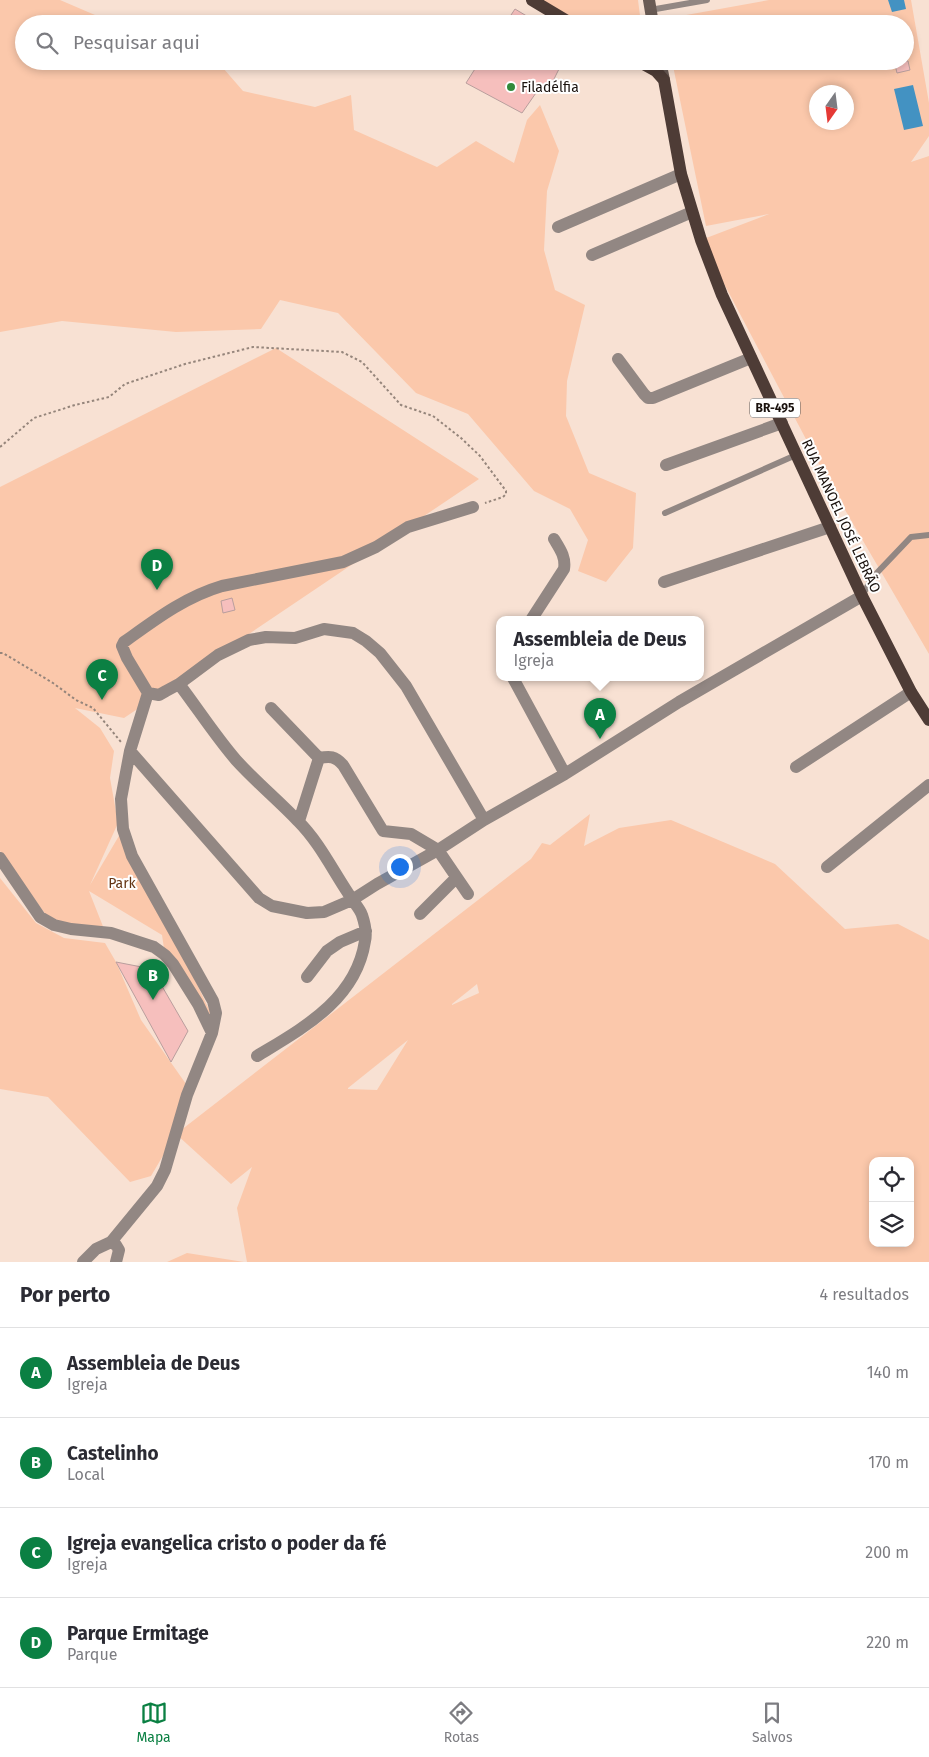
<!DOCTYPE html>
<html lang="pt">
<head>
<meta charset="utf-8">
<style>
	:root { --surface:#fff; --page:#f7f7f7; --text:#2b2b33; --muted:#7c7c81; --line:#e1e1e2; --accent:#0b8043 }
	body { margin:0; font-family:"Fira Sans",sans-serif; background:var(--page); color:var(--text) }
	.controls { position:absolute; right:15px; bottom:15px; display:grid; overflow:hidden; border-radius:10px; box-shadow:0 2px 8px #0003 }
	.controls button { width:45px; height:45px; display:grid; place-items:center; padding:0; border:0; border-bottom:1px solid var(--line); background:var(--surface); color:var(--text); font:25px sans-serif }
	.compass { position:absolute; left:809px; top:85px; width:45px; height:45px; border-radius:50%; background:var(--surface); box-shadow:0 2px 8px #0003; rotate:194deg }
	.you { position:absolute; left:399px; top:866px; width:18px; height:18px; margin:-12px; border:4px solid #fff; border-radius:50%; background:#1a73e8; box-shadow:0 0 0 8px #1a73e833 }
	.badge { display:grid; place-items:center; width:32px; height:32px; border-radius:50%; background:var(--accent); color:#fff; font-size:16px; font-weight:700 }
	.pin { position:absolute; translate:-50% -41px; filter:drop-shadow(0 1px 2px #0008) }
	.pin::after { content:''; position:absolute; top:26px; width:18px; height:15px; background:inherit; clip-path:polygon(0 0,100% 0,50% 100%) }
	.popup { position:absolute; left:496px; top:616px; width:208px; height:65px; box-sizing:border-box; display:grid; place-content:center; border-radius:10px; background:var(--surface); filter:drop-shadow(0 1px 4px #0005); font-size:16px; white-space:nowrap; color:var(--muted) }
	.popup b { font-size:19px; color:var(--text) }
	.popup::after { content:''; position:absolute; left:50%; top:100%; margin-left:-10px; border:10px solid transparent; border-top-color:var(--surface) }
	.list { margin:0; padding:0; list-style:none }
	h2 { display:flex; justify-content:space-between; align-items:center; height:65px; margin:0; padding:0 20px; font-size:21px }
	h2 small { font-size:16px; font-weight:400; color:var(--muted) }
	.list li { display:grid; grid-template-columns:32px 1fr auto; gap:15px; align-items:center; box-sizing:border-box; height:90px; padding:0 20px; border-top:1px solid var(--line) }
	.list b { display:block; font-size:19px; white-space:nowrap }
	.list p { margin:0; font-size:16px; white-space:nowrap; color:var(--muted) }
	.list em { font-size:16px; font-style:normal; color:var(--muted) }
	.icon { flex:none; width:28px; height:28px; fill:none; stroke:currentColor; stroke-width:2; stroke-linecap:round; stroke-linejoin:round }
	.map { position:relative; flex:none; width:929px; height:1262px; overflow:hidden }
	.search { position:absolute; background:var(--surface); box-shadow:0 2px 8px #0003; left:15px; right:15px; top:15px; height:55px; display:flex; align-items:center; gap:12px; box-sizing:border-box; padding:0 18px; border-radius:28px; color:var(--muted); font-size:19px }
	.sheet { height:425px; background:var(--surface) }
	nav { display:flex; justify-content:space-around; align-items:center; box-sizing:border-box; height:70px; border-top:1px solid var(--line); background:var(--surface); font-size:14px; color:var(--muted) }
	nav a { display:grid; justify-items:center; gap:2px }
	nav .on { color:var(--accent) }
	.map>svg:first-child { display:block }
</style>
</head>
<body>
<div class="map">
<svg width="929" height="1262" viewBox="0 0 929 1262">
	<rect width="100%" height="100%" fill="#f8e1d3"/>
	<path fill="#fbc8ab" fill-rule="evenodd" d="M0,0H60L116,24H24V61H217L243,91L315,107L351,95L354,130L437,167L476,141L514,163L527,120L540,105L559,151L547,191L544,250L555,290L585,305L567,381L566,416L589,473L636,493L633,548L606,582L578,571L588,540L570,509L534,491L468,414L416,393L338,313L280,300L261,329L176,332L62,321L0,332Z
		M526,0H638L641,24H572Z
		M769,0H911L929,103V136L911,162L929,156V654L827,479L701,240L769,214L706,226L672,61H905V24H665L664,19ZM816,92H846V122H816Z
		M276,348L479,479L124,718L75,708L100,728L114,751L110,778L118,823L90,885L123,829L215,1022L165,955L162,935L89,891L104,929L68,925L46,915L0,851V487Z
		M590,814L584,846L619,828L671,820L775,864L845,929L898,924L929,940V1262H247L237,1208L252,1167L231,1184L176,1134L531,859L542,843L550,845ZM477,984L479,993L452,1005V1004ZM408,1040L377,1090L348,1089V1088ZM873,1161H910V1243H873Z
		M0,878L36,923L64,938L105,943L116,962L141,1020L186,1084L174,1137L151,1176L130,1182L48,1097L0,1089Z
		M187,1253L244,1262H167Z"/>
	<path fill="#4392c2" d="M888,0H904L906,9L892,12Z
		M913,85L923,126L904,130L894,89Z"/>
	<path fill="#f6bfbd" stroke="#b99e9d" d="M515,9L540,24H505Z
		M480,61H563L548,91L538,90L522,113L466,83Z
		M894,61H908L910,70L897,73Z
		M232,598L235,610L223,613L221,601Z
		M116,962L152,969L188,1031L171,1062Z"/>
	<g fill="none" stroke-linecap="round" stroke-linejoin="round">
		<path stroke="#95857b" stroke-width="2" stroke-dasharray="2.5 2.5" stroke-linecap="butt" d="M0,447L34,418L75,405L109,397L125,384L185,364L253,347L342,352L362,362L401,405L433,416L461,438L480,456L506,491V494L503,497L485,503
			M0,653H3L53,683L76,700L93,708L121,742"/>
		<path stroke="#928783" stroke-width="6" d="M650,10L707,0
			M665,513L796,455
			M862,596L872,578L911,537L929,535"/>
		<path stroke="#928783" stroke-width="12" d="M558,227L681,174
			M592,255L692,212
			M618,359L644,394L648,398H653L751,358
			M666,465L782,423
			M473,507L408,527L376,547L343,562L222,586C188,596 160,616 131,637L124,642L122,646L127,658L148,693L159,695L166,691L179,684L218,655L249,640L266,637L295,638L324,629L353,633L366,641L380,653L406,686L484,820
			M664,582L830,527
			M531,620L564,569C566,557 560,549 554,539
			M513,678L565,774
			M179,684C198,709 216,737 236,760C256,782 278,800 298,821C319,842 332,869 348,893C352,901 359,907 362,915C365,924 367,933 365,941C356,1000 303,1028 257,1056
			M271,708L319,758
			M130,751L259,898L272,906L307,913L324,912L352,900L377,884L438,850L484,820L565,774L679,702L862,596
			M796,767L911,692
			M299,821L319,758C330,756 335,756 343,765L383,831L411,834L438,850L468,894
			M0,858L40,917L54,925L71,929L111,933L154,947L165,955L173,964L198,1004L212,1033
			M827,867L929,785
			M420,914L456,878
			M307,977L327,951L340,942L366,931
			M111,1242L157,1186L165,1170L187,1095L212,1033L216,1013L213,1001L132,856L123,829L121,799L130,751L148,693
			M83,1262L96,1249L111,1242L116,1245L119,1250L116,1262"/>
		<path stroke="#6a5b55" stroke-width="12" d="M649,0L653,24
			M660,61L664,80"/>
		<path stroke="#4e3c36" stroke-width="12" d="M532,0L572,24
			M638,61L656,71L664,80L681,174L701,240L722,295L862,596L911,692L929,720"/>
	</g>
	<circle fill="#318a3b" stroke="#fff" stroke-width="2" cx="511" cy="87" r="5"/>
	<g text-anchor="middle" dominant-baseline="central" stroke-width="4" stroke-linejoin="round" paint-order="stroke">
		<rect fill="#fff" stroke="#5e5856" stroke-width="1" x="750" y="398.5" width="50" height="19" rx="4"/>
		<g font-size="12" font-weight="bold" fill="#19110d">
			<text x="775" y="408">BR-495</text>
		</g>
		<g font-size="14" fill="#19110d" stroke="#fff" text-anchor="start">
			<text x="521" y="87">Filadélfia</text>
		</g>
		<g font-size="14" fill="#19110d" stroke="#fff">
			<text transform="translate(841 516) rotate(65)">RUA MANOEL JOSÉ LEBRÃO</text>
		</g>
		<g font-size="14" fill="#653514" stroke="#fff">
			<text x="122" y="883">Park</text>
		</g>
	</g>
</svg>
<div class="controls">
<button><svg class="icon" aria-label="locate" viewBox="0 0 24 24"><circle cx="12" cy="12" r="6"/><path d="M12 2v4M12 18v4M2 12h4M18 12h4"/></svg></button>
<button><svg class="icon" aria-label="layers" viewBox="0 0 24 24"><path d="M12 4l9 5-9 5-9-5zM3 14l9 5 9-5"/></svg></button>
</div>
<svg class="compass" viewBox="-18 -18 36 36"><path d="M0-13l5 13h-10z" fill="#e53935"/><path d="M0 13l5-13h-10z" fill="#7c7c81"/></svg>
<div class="you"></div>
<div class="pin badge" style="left:600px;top:739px">A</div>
<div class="popup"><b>Assembleia de Deus</b>Igreja</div>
<div class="pin badge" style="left:153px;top:1000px">B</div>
<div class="pin badge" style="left:102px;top:700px">C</div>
<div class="pin badge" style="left:157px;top:590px">D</div>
<div class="search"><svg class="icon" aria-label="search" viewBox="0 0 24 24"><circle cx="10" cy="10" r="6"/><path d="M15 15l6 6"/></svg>Pesquisar aqui</div>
</div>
<section class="sheet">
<h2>Por perto<small>4 resultados</small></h2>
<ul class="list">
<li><span class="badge">A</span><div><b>Assembleia de Deus</b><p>Igreja</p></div><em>140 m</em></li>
<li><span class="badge">B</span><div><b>Castelinho</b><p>Local</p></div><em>170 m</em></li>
<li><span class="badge">C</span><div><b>Igreja evangelica cristo o poder da fé</b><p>Igreja</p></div><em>200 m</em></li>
<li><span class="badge">D</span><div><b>Parque Ermitage</b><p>Parque</p></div><em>220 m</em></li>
</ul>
</section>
<nav>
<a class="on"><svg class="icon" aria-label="map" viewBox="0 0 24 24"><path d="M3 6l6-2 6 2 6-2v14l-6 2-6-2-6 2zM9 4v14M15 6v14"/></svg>Mapa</a>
<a><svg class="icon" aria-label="directions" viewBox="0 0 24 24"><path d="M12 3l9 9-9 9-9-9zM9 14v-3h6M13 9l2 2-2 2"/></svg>Rotas</a>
<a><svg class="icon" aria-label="saved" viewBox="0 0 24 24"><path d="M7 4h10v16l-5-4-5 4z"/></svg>Salvos</a>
</nav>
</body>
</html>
